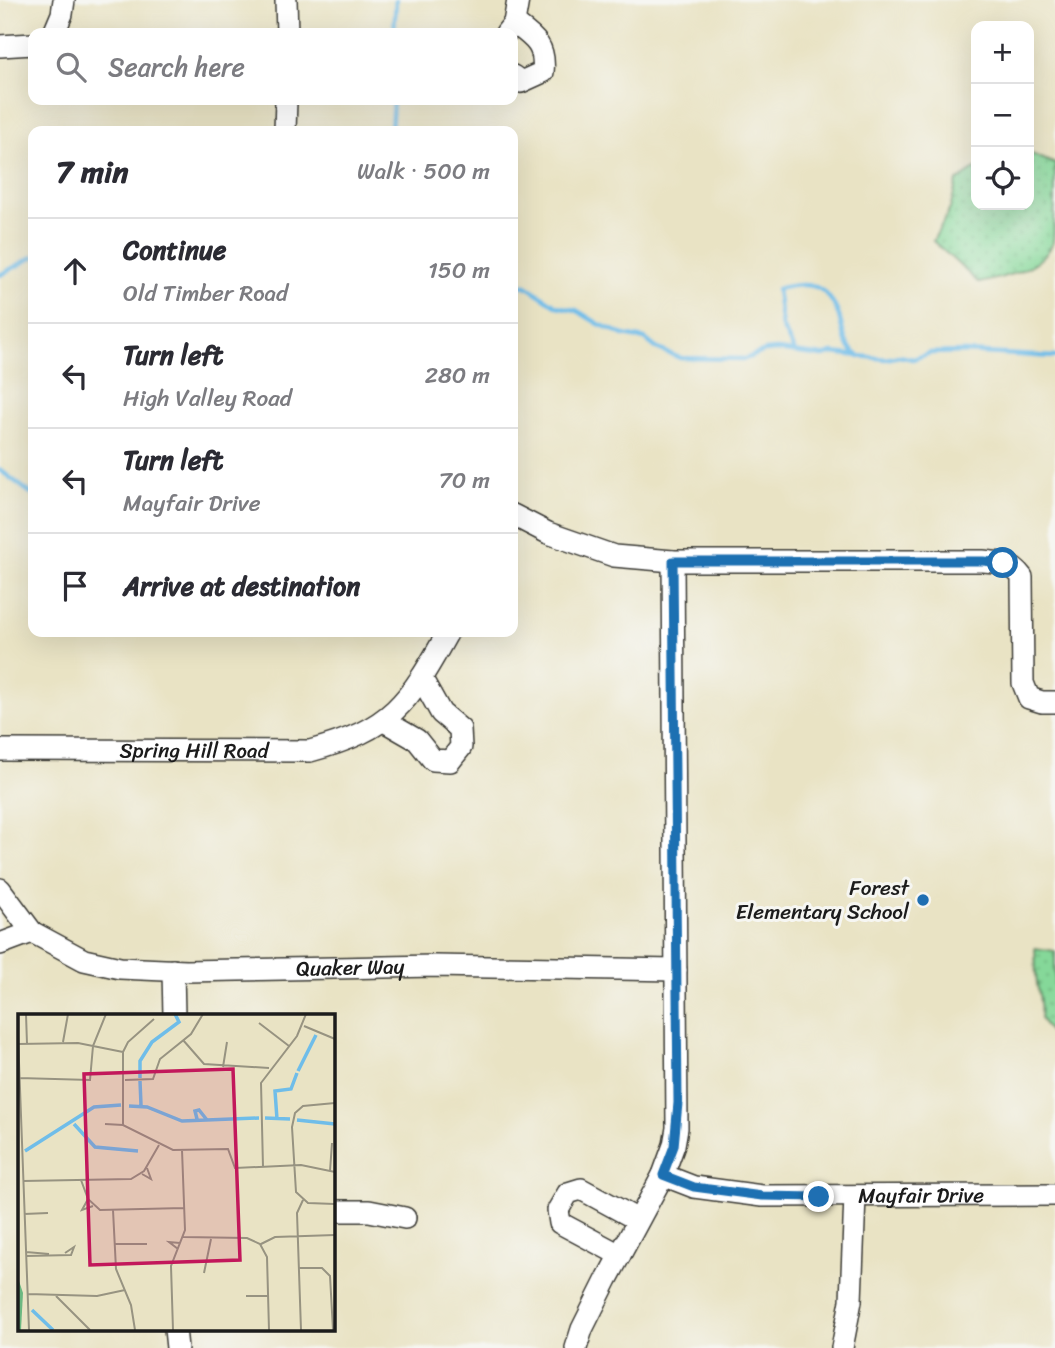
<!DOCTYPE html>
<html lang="en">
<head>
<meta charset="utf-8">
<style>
	:root { --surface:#fff; --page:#f2f2f3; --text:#2b2b33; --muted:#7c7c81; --line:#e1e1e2 }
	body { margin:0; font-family:Sriracha,sans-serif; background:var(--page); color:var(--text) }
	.controls { position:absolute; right:21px; top:21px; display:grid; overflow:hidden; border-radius:14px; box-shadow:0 7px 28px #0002 }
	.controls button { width:63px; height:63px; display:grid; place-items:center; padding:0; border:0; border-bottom:2px solid var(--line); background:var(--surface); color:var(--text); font:35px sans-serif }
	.stop { position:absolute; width:21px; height:21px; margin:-16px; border:5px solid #1f6fb2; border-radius:50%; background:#fff }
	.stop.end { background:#1f6fb2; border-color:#fff; box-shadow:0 2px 7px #0008 }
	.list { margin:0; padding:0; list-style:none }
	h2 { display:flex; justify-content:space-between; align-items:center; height:91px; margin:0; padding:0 28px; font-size:30px }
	h2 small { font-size:23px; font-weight:400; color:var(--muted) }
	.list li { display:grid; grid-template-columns:46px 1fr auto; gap:21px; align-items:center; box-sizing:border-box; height:105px; padding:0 28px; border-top:2px solid var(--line) }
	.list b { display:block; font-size:26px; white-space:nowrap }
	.list p { margin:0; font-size:23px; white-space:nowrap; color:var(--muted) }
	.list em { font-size:23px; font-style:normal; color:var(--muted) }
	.icon { flex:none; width:38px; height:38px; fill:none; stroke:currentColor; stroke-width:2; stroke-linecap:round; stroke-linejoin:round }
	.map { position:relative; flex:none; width:1055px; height:1348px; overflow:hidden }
	.search { position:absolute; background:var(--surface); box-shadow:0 7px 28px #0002; left:28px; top:28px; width:490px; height:77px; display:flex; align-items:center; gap:18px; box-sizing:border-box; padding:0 24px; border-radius:14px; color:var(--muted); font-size:26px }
	.panel { position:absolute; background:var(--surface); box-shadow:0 7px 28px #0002; left:28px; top:126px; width:490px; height:511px; border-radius:14px }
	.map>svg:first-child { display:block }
</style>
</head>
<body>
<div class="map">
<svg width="1055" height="1348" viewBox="0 0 1055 1348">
	<defs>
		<pattern id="grass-dots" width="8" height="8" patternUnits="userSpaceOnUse" patternTransform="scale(1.75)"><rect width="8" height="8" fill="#85d899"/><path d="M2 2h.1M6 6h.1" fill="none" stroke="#72b983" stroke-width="1.8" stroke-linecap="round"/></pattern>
	</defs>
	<rect width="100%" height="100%" fill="#f6f6f2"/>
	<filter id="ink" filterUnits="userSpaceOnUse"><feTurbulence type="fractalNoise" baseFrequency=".0143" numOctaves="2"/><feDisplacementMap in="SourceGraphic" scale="14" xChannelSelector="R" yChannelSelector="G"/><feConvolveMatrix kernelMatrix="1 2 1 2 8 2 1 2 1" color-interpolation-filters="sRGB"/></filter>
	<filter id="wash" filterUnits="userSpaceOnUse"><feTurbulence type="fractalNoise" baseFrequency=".00686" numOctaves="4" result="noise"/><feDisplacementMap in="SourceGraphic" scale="28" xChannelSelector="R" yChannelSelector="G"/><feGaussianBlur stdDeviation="1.57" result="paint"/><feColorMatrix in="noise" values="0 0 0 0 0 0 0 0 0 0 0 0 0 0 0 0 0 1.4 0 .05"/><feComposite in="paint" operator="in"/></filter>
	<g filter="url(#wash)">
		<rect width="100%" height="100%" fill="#e9e3c4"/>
		<path fill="url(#grass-dots)" stroke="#507a5a" stroke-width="2" d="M1029,153L1055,164C1055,184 1055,225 1053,242C1044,268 1002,278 979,283L933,241L950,209L957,181L976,168V205H1029Z
			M1035,948L1055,951V1033H1050L1040,1018C1042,1005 1039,996 1037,984C1035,972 1036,960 1035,948Z"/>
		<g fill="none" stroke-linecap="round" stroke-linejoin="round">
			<path stroke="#6fbde9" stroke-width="4.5" d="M394,33L396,0
				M391,131L393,100
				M0,275L33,257
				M513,283L526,286L557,306L576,310L599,324L624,335L645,339L656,348L680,358L745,359L765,351L777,350L823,356L833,353L886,359L899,356L913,359L930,353L965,352L1055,357
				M794,350L782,327L777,289C809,281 826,282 839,316C842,326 843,340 850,348C852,351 855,353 858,355
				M0,470L33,495"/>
		</g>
	</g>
	<g filter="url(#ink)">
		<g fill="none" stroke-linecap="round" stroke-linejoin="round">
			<defs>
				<g id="minor">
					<path d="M286,0L287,33"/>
					<path d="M54,33L62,14L64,0"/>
					<path d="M506,33L514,23L518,0"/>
					<path d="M0,46L33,44"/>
					<path d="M513,76L521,82L543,72C546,45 534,38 514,23"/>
					<path d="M285,131L286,100"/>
					<path d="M513,515L548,533L614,556L673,561H983C998,562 1012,563 1022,577L1023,683L1029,698L1042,702H1055"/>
					<path d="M384,721L417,740L433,760L450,761L461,747L460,729L441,713L422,679"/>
					<path id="s1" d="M0,750L310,751C392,729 408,704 448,632"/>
					<path id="s2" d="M0,889L32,932L84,960L120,968L186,971L434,966L676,970"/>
					<path d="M0,944L32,932"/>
					<path d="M173,970L174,1016"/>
					<path id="s3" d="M663,1175L694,1187L762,1196L1055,1195"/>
					<path d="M332,1211H369L405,1218"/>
					<path d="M620,1255L560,1223L558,1210L568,1193L581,1189L638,1220"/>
					<path d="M175,1329L177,1348"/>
					<path d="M576,1348L582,1329L607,1279L663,1175L674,1145L677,1128L673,561"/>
					<path d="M842,1348L851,1301L855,1196"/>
				</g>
			</defs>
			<use href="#minor" stroke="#3b3a35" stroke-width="24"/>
			<use href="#minor" stroke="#fff" stroke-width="21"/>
		</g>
	</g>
	<g fill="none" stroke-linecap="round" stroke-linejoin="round" filter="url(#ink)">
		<path stroke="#1f6fb2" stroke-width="9" d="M819,1197L762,1196L694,1187L663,1175L674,1146L678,1103L673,561H983L1003,563"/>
	</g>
	<circle fill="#1f6fb2" stroke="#f6f6f2" stroke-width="2.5" cx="923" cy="900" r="7"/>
	<g text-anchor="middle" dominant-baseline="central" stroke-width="6" stroke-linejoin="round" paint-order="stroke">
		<g font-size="21" fill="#1c1c1c" stroke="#f6f6f2">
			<text stroke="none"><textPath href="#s1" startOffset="194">Spring Hill Road</textPath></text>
			<text stroke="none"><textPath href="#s2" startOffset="380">Quaker Way</textPath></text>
			<text stroke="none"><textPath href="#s3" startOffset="261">Mayfair Drive</textPath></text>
		</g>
		<g font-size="21" fill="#1c1c1c" stroke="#f6f6f2" text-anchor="end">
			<text x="909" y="888">Forest<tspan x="909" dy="24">Elementary School</tspan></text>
		</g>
	</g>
	<g transform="translate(18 1014)">
		<rect width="317" height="317" fill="#e9e3c4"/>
		<path d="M0,264L5,279L3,316H0Z" fill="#6cb881"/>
		<path fill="none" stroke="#6fbde9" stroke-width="3.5" d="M280,57L298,21M122,64V47L134,28L161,8L157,0M122,67L123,91M111,92L129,93L164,107L241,104M247,104L272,105M179,105L177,97L181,96L189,106M259,105L257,77L273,75L279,59M279,106L317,110M56,110L77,133L120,137M7,137L76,93L103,91M14,296L35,316"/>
		<path fill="none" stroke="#979381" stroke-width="2" d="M8,0L9,30M241,9L271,32M286,12L317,25M0,21L11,316M165,26L186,50L251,54M45,28L50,0M0,30L60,29L105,38M205,53L209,28M1,64L72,66L75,32L88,0M107,66L135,65L142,45L173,20L185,0M317,89L285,92L277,99L274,113L278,178L290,189L317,190M87,110L105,111L155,136L210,135L217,154L283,151L317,158M105,111V38L110,28L136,5M245,153L243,69L279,22L288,0M312,157L314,129M124,160L133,165L129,154M63,166L70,185L82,196L166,194M5,167L113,165L126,157L141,131M70,185L64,196L75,192M95,196L98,255L113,291L117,316M6,200L30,199M165,223L229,224L242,230L249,243L251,316M97,230H129M243,230L257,223L317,221M160,235L151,228L162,229M8,238L31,240M8,242L53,241L56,233L47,239M281,254H304L312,262L315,316M186,259L193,225M10,280L79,282L107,276M38,282L72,316M228,282H250M155,316L153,252L167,216L164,136M283,316L279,199L285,186"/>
		<path fill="#c2185b" fill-opacity="0.15" stroke="#c2185b" stroke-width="3.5" d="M215,55L222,246L72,251L66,60Z"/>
		<rect width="317" height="317" fill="none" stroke="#1c1c1c" stroke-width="3.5"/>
	</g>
</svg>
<div class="controls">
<button>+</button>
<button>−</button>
<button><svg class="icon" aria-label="locate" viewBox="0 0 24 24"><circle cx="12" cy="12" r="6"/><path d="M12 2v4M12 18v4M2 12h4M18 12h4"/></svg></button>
</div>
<div class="stop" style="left:1003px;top:563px"></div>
<div class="stop end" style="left:819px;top:1197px"></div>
<div class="search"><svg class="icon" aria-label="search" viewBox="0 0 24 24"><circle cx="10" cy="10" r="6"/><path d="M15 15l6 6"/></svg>Search here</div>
<section class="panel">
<h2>7 min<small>Walk · 500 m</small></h2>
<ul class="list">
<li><svg class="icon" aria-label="ahead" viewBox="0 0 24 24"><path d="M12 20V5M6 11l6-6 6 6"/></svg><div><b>Continue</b><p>Old Timber Road</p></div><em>150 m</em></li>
<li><svg class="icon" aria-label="left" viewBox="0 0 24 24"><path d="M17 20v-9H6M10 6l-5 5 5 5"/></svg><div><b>Turn left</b><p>High Valley Road</p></div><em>280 m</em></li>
<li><svg class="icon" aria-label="left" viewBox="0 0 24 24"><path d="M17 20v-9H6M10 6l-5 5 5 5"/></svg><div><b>Turn left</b><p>Mayfair Drive</p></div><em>70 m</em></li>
<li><svg class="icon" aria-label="arrive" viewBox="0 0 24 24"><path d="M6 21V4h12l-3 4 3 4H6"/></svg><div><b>Arrive at destination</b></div></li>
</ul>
</section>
</div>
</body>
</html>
